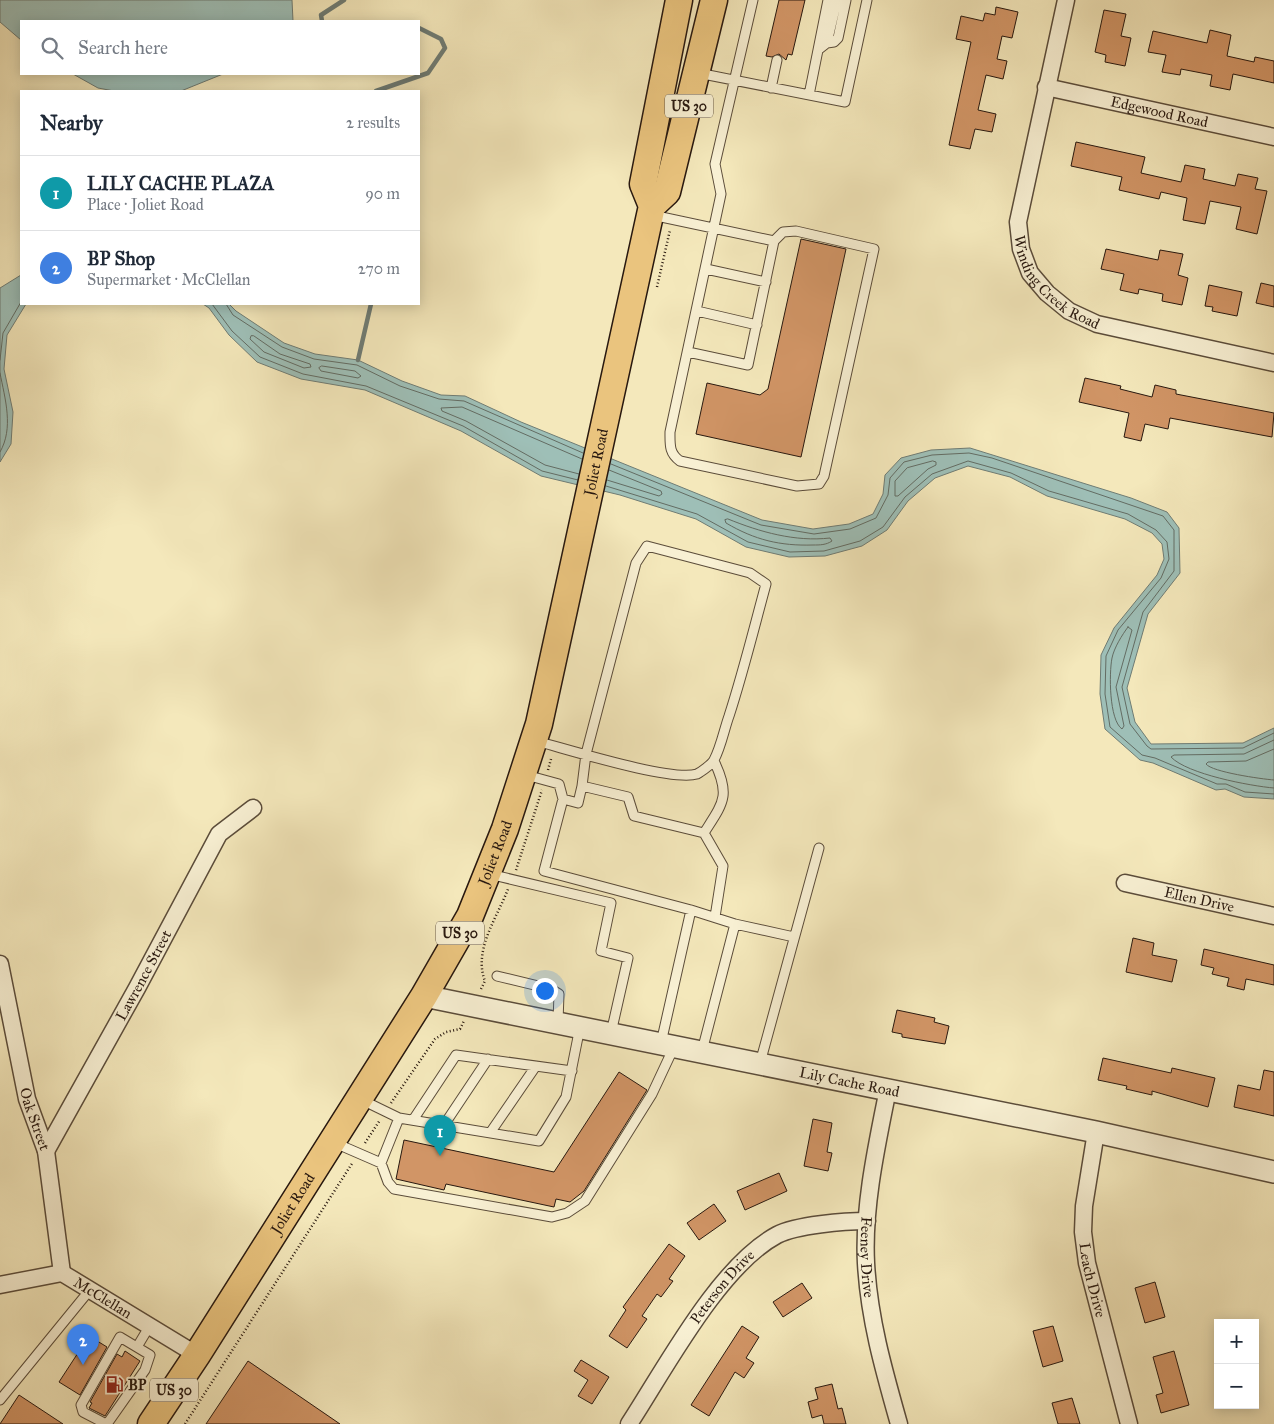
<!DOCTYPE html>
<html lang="en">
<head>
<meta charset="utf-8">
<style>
	:root { --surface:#fff; --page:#f6f6f7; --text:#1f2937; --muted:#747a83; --line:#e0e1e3; --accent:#8f2418 }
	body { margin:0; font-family:"IM FELL Great Primer",serif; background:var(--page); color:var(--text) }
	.controls { position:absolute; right:15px; bottom:15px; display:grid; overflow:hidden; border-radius:0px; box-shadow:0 2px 12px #0003 }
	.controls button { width:45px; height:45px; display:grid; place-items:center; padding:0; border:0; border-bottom:1px solid var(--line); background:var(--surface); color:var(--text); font:25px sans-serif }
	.you { position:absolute; left:544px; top:990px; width:18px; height:18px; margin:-12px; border:4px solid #fff; border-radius:50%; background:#1a73e8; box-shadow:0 0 0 8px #1a73e833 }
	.badge { display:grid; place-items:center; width:32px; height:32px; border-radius:50%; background:var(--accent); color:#fff; font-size:16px; font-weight:700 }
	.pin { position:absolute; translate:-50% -41px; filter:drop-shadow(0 1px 2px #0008) }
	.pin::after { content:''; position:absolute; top:26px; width:18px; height:15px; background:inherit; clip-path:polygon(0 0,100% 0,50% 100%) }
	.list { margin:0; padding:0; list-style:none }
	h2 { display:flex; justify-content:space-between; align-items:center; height:65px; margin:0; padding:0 20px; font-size:21px }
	h2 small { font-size:16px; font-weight:400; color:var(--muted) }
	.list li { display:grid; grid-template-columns:32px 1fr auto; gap:15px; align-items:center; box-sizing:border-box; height:75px; padding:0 20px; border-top:1px solid var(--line) }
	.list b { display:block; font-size:19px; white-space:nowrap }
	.list p { margin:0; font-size:16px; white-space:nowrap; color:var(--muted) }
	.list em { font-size:16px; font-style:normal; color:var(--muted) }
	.icon { flex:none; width:28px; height:28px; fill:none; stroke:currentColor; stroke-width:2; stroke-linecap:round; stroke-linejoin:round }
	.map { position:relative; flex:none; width:1274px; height:1424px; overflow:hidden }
	.search { position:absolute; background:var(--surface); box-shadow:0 2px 12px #0003; left:20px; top:20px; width:400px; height:55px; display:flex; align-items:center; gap:12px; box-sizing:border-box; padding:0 18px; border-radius:0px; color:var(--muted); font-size:19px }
	.panel { position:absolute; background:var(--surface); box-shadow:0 2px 12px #0003; left:20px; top:90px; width:400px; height:215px; border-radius:0px }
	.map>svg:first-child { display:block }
</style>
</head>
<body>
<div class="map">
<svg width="1274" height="1424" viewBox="0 0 1274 1424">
	<rect width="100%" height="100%" fill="#f4e8bb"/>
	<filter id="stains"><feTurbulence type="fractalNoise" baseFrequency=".004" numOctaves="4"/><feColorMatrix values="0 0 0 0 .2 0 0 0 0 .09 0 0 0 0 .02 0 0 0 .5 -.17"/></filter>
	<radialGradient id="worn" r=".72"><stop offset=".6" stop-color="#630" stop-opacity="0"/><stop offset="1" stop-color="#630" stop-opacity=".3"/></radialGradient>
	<path fill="#9ebfb7" stroke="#6f7c74" d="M0,0H292L293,21H21V40L0,22Z
		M73,74H223L181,91H114L98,88Z
		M21,275V304H26L7,335L4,369L13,412L11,444L0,462V288Z
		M203,304H229L236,311L284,343L315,354L358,360L402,381L441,395L465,396L521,422L762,520L813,529L849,524L873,514L883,494L885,475L901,458L931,450L970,448L1131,498L1167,512L1179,528L1180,573L1148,614L1127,688L1135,722L1151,744L1243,743L1274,728V799L1244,797L1225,789L1216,790L1153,763L1140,760L1105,729L1100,694L1101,655L1114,628L1157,575L1164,559L1162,544L1152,533L1125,519L1047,496L1010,477L968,466L935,478L908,501L887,530L862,546L825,556L789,557L746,547L696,519L620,495L541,476L461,431L365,390L301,379L257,362L229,335L209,308Z"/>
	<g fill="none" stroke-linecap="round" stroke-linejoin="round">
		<path stroke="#636c63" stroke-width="1" d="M212,304L232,331L260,357L303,374L366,386L463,426L542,471L578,480
			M226,304L233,315L282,347L314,359L357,365L400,386L439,399L464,401L583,453
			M254,336L280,354L310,364L311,367L304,368L264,352L250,339L251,336Z
			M0,360L3,333L21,302
			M322,366L355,371L361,376L358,378L321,371L319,368Z
			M0,373C5,399 14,428 0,452
			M933,461L936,462V465L928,469L898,496H895V481L907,468Z
			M611,464L761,525L814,534L850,529L876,518L888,495L890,478L904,462L932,455L969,453L992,458L1163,516L1174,530V571L1143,612L1122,687L1130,724L1147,746L1151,749L1243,748L1274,733
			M579,474L545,465L466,421L442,411L441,408L462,407L582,459
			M607,480L659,496L662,494L661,491L609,470
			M606,486L697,514L748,542L790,552L824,551L860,541L883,527L905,497L932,474L968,461L1011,473L1049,491L1128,514L1156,530L1167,542L1169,559L1161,578L1118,630L1106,656L1105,694L1110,727L1142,755L1155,758L1217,784H1226L1245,792L1274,794
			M728,519C760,532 795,542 830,538L832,541C826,545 820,545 813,545C780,546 755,540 726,523L725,520Z
			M1128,627L1132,630L1116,687L1124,726L1122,729C1109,720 1109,673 1112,658C1114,648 1122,635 1128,627Z
			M1274,740L1244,754L1174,755L1171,757C1187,774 1250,786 1274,788
			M1274,749L1246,761L1208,762L1206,764C1212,772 1261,779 1274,780"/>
		<path stroke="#6f7c74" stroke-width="4.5" d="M322,21L321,15L344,0
			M376,91L428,73L445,48L441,39L419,28
			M358,360L371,304"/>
	</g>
	<path fill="#d19566" stroke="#28180f" d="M779,0H805L792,55L788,54L786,60L779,54L772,57L766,56Z
		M996,7L1018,12L1012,38L1002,36L997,59L1007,61L1003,79L986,75L978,110L996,114L992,132L975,129L970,149L949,145L971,42L956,39L961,16L983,21L985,13L995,15Z
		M1104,10L1126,14L1121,36L1131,38L1125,66L1105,62L1106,55L1095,52Z
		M1210,30L1231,35L1227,56L1254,62L1255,57L1274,61V83L1233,74L1230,90L1210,86L1212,75L1181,69L1180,75L1162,72L1166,55L1148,52L1153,31L1207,43Z
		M1076,142L1145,157L1141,173L1181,182L1185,165L1205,169L1203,179L1235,186L1238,174L1258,178L1255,189L1267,191L1257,234L1236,229L1241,207L1210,201L1205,224L1183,220L1187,198L1161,192L1159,199L1119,190L1122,177L1071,166Z
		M801,239L846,249L801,457L696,434L707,383L760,395L768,389Z
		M1106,249L1158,260L1160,250L1183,254L1178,275L1188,278L1182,305L1162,301L1163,294L1139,289L1138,294L1120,290L1124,274L1101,269Z
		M1261,283L1274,286V307L1256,303Z
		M1209,285L1242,292L1237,316L1212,311L1213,307L1205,306Z
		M1085,378L1121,386L1120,389L1152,397L1155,385L1176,390V394L1274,413L1272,437L1170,418L1168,429L1145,424L1141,441L1124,437L1129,413L1079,402Z
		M1133,938L1154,943L1152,955L1177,960L1172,982L1126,972Z
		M1204,949L1274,965V985L1246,979L1244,990L1227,986L1229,978L1212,974L1214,968L1201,965Z
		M897,1010L935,1018L934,1022L949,1026L945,1044L902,1037V1034L892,1032Z
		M1103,1058L1171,1073L1172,1068L1215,1078L1208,1107L1152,1091V1095L1126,1089L1127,1086L1098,1080Z
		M1264,1070L1274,1072V1116L1234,1107L1238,1085L1260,1090Z
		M619,1072L647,1090L584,1191L570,1202L556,1199L554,1207L446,1184L444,1190L396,1179L404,1140L554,1172Z
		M813,1119L832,1123L827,1152L832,1153L828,1171L804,1166Z
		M779,1173L787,1191L745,1210L737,1191Z
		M714,1204L726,1221L699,1240L687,1223Z
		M669,1244L685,1256L669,1279L673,1281L661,1297L657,1294L642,1316L647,1319L627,1348L609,1336L626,1310L623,1307Z
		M1155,1282L1165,1317L1145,1323L1135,1288Z
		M802,1283L812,1298L783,1317L773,1302Z
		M742,1326L759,1337L746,1358L754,1363L744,1378L735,1372L709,1416L691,1405Z
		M1053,1326L1063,1361L1043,1367L1033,1331Z
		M89,1336L107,1347L80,1395L59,1382Z
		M125,1351L140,1361L105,1416L89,1408L92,1403L90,1402L117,1354L122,1357Z
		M1174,1351L1189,1405L1161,1413L1156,1395L1163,1393L1153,1357Z
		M581,1360L609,1377L592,1404L578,1396L588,1380L574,1371Z
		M248,1361L340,1424H206Z
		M832,1384L838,1409L842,1408L846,1424H824L822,1415L812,1418L808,1402L818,1399L815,1388Z
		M19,1395L63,1424H0Z
		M1072,1398L1080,1424H1058L1052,1403Z"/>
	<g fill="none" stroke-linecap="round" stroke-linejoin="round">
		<defs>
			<path id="service" d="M827,43L834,42L838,38L846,0
				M818,50L827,43L837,0
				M698,73L845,102L867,0
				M771,88L777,60
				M809,95L828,0
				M652,215L774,241
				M706,269L766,282
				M697,311L757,325
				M688,352L748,365L774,241L783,232L796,231L874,249L824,476L819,484L797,486L680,461C669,453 670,445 670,432L721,194L715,164L753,0
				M536,741C567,749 671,782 697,774C701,772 712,764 714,760C721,747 724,730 729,716C743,673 754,628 766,584L750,573L647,546L636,563L586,754L582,786
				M526,775L559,784L563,799
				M704,833C723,803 731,796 714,761
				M489,874L611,903L601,951L628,958L611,1033
				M691,910L544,871L563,799L578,803L582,786L628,797L634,816L704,833L723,866L715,917
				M497,976L551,989L559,994L558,1022
				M661,1043L691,910L735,924L794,937
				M702,1051L735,924
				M760,1063L819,848
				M362,1100L399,1118L539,1141L566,1097L580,1027
				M413,1120L456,1055L572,1071
				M444,1125L488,1059
				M490,1133L536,1066
				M335,1143L381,1163L388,1182L394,1189L552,1217L567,1213L585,1201L652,1094L674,1047
				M381,1163L399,1118
				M137,1347L149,1327
				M0,1400L89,1291
				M106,1424L83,1412L81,1405L120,1337L150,1355L145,1370L107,1424"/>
			<g id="minor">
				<path id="s1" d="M1066,0L1018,222L1021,249L1030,273L1047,293L1069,311L1097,324L1274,363"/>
				<path id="s2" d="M1046,87L1274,137"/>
				<path id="s3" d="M1125,883L1274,916"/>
				<path id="s4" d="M0,964L27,1099L46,1151L62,1273"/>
				<path id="s5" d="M888,1089C877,1144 863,1207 866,1263C869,1319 884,1371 899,1424"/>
				<path id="s6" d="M1096,1132L1084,1206L1083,1232L1087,1263L1129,1424"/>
				<path id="s7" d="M46,1151L137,988L219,834L253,808"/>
				<path id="s8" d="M0,1285L62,1273L197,1355"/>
				<path id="s9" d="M629,1424C665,1369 719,1266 777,1235C796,1225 845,1221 867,1221"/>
			</g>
			<g id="tertiary">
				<path id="s10" d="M424,996L1096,1132L1274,1172"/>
			</g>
			<g id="primary">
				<path d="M652,206L667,192L714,0"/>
				<path id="s11" d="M151,1424L197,1355L424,996L470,916L505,829L539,724L650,215L652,206L643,184L679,0"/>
			</g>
		</defs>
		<use href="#service" stroke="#5b4c3a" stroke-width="11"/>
		<use href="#minor" stroke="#5b4c3a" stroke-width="19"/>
		<use href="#tertiary" stroke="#5b4c3a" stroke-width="24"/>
		<use href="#primary" stroke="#28180f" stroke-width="29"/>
		<path stroke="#28180f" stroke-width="2.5" stroke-dasharray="1 2.5" stroke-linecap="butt" d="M657,287L670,230
			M548,770L551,759
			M516,870L542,790
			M481,989L485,981C473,950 497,918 508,889
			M391,1103L435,1039L446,1032L460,1029L464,1021
			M365,1143L380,1120
			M185,1424L353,1162"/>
		<use href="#service" stroke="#f8f0d3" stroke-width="9"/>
		<use href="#minor" stroke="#f8f0d3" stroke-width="16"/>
		<use href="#tertiary" stroke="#f8f0d3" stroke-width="21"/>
		<use href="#primary" stroke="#eac47e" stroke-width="26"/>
	</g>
	<defs>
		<symbol id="fuel-bare" viewBox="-9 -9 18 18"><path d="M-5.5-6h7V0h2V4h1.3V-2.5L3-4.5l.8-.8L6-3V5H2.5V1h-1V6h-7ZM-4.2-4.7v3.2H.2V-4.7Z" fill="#8f2418" stroke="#f8f0d3" stroke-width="2.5" paint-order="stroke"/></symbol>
	</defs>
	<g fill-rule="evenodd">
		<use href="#fuel-bare" x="102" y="1372" width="25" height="25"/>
	</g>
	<g text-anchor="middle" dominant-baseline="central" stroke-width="4" stroke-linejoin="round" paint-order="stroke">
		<g fill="#f8f0d3" stroke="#66594a" stroke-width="1">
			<rect x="665" y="94.5" width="48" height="23" rx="4"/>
			<rect x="436" y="921.5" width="48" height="23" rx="4"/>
			<rect x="150" y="1378.5" width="48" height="23" rx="4"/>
		</g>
		<g font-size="14" font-weight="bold" fill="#28180f">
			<text x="689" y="106">US 30</text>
			<text x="460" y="933">US 30</text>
			<text x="174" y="1390">US 30</text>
		</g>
		<g font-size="15" fill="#28180f" stroke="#f8f0d3">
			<text stroke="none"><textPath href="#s2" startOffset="116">Edgewood Road</textPath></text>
			<text stroke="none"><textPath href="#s1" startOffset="304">Winding Creek Road</textPath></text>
			<text stroke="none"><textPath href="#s11" startOffset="1072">Joliet Road</textPath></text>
			<text stroke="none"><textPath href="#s11" startOffset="668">Joliet Road</textPath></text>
			<text stroke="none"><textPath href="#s3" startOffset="76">Ellen Drive</textPath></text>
			<text stroke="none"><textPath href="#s7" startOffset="201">Lawrence Street</textPath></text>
			<text stroke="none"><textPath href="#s10" startOffset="434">Lily Cache Road</textPath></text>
			<text stroke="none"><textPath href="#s4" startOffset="159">Oak Street</textPath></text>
			<text stroke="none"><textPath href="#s11" startOffset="262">Joliet Road</textPath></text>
			<text stroke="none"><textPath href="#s5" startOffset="170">Feeney Drive</textPath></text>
			<text stroke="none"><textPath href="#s6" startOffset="150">Leach Drive</textPath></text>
			<text stroke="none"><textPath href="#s9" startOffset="166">Peterson Drive</textPath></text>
			<text stroke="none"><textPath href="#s8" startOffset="111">McClellan</textPath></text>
		</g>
		<g font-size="15" font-weight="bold" fill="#28180f" stroke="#f8f0d3" text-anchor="start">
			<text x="128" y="1385">BP</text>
		</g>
	</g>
	<rect width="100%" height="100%" filter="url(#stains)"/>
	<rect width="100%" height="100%" fill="url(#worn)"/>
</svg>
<div class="controls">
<button>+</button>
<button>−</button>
</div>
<div class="you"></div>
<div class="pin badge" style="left:440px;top:1156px;background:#0f9aa8">1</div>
<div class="pin badge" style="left:83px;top:1365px;background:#3f7fe0">2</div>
<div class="search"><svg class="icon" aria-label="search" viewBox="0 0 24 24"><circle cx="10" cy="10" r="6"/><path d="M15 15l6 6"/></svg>Search here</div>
<section class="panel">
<h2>Nearby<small>2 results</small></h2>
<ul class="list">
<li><span class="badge" style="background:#0f9aa8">1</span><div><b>LILY CACHE PLAZA</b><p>Place · Joliet Road</p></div><em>90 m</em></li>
<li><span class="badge" style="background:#3f7fe0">2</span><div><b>BP Shop</b><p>Supermarket · McClellan</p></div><em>270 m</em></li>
</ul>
</section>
</div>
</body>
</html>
